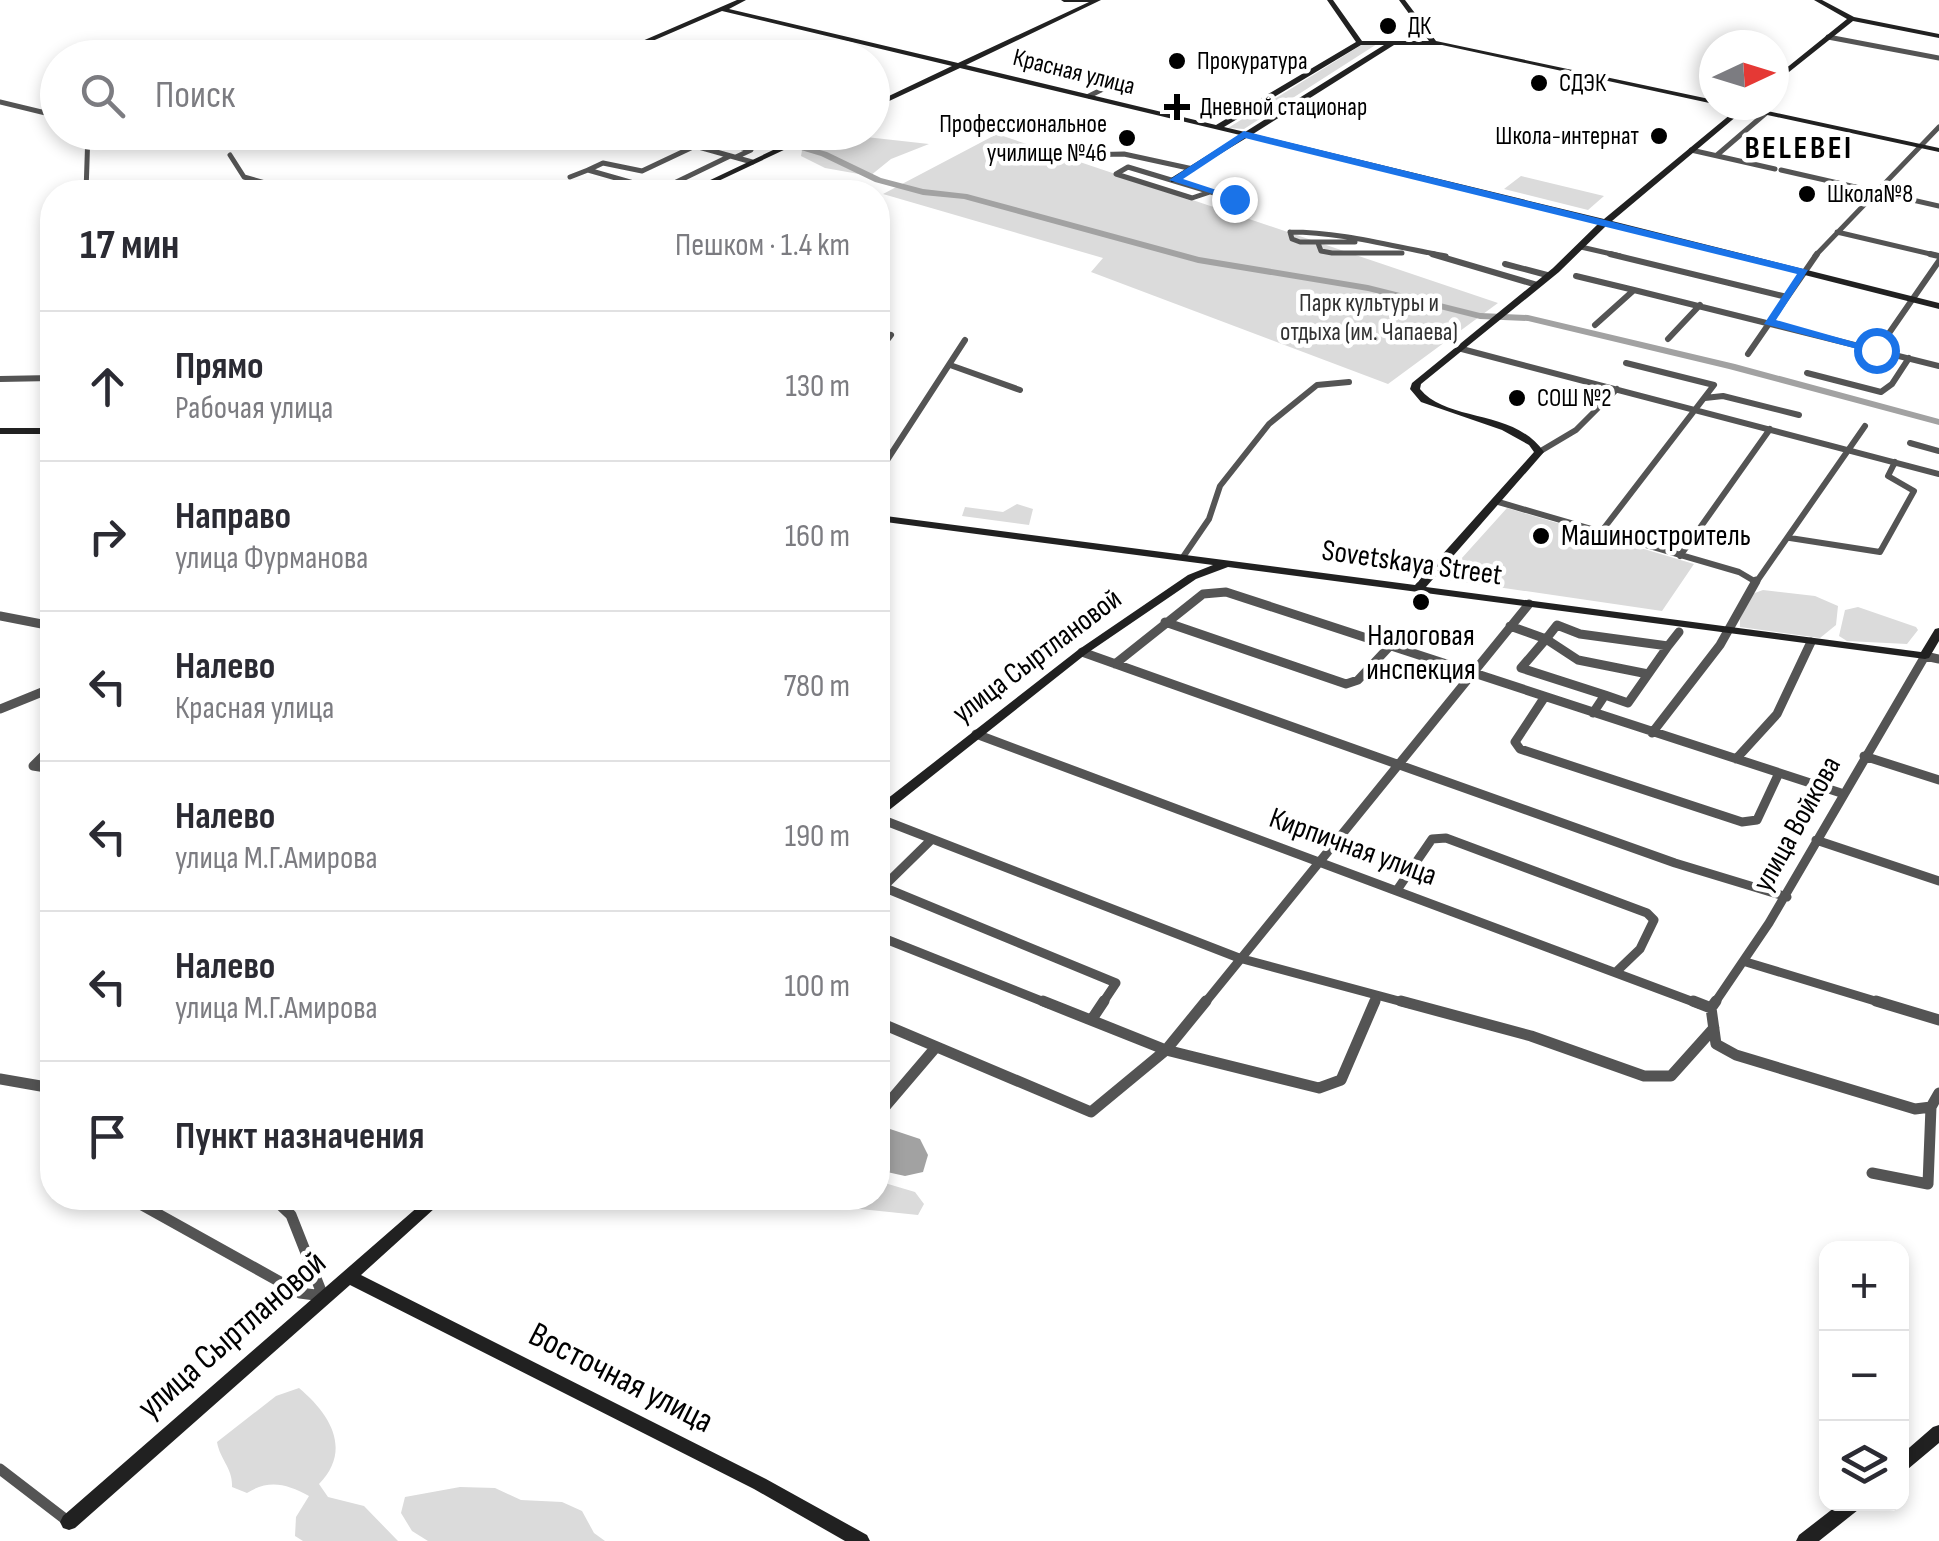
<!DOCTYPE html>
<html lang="ru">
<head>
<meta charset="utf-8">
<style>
	:root { --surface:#fff; --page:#f7f7f7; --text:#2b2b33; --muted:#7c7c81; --line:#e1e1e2 }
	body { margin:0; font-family:"Sofia Sans Condensed",sans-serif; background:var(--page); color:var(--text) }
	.controls { position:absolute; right:30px; bottom:30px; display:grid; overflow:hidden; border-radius:20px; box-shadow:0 5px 15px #0003 }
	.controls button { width:90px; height:90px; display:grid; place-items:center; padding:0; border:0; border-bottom:2px solid var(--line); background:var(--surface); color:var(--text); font:50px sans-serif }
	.compass { position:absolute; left:1699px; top:30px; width:90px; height:90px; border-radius:50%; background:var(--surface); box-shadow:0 5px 15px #0003; rotate:86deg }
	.stop { position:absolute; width:30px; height:30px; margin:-22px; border:8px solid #1a73e8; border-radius:50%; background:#fff }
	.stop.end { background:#1a73e8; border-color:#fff; box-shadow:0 2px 10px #0008 }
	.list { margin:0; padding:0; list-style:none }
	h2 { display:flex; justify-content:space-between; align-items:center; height:130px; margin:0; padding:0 40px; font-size:42px }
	h2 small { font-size:32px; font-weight:400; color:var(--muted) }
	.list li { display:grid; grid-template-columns:65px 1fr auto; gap:30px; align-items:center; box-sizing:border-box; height:150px; padding:0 40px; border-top:2px solid var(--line) }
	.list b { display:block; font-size:38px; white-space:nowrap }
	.list p { margin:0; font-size:32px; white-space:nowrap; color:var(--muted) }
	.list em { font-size:32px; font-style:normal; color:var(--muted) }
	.icon { flex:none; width:55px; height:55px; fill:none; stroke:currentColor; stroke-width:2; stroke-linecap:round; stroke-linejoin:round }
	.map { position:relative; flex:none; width:1939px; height:1541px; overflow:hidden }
	.search { position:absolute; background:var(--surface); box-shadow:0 5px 15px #0003; left:40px; top:40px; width:850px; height:110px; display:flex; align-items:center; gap:25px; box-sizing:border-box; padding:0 35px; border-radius:55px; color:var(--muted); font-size:38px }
	.panel { position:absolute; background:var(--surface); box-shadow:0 5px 15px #0003; left:40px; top:180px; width:850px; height:1030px; border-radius:40px }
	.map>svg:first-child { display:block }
</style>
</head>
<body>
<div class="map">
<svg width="1939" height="1541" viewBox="0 0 1939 1541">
	<rect width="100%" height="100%" fill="#fff"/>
	<path fill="#dbdbdb" d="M1363,44H1377L1244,129L1228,128Z
		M830,133L929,144L891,159L870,176L825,168L801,156L803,145Z
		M997,134L1498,303L1388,384L1091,272L1103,258L883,194Z
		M1521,176L1604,196L1588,210L1504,189Z
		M1017,504L1033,509L1029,525L962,516L965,507L1003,512Z
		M1507,508L1694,564L1662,611L1443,579Z
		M1763,590L1815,596L1838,606L1836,625L1820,638L1740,627V619L1752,594Z
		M1858,607L1916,627L1918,630L1907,644L1847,641L1839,636L1845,610Z
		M878,1181L915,1192L924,1204L918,1215L754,1198H878Z
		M299,1388C331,1415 352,1450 319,1484L328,1497L364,1506L398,1541H303L295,1536L296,1517L309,1496C287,1484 269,1479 247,1493L232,1487C233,1468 220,1460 217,1442L276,1396Z
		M460,1487L495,1488L521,1500L562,1502L582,1511L594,1533L605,1541H428L412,1531L401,1513L405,1497Z"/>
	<path fill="#a2a2a2" d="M878,1125L920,1139L928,1155L923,1172L905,1176L878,1170Z"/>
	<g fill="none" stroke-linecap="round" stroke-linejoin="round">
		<path fill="#a2a2a2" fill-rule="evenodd" d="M741,132H756L827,152L881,178L923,189L967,194L1199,257L1368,285L1480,313L1528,315L1735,364L1939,419V425L1729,369L1528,321L1480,319L1368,291L1198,263L964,199L923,195L875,182L821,156Z"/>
		<path stroke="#545454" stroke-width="5" d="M1828,37L1939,58
			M1089,96L1109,86
			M0,102L58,116
			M516,139L529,132
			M708,139L751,150L736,157
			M1691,150L1775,169
			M230,155L244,177L297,192
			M1082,155L1124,154L1193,169
			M1717,155L1766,113
			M588,170L603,163L642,171L695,146L752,162
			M1781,170L1939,206
			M570,177L588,170L658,190L666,187L685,192
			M666,187L730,156
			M220,191L228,192
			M86,192L88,132
			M1210,192L1192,198L1116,174L1128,167L1234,199
			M1290,232C1343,232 1394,247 1446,256
			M1290,232L1292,239L1300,242H1355
			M1837,232L1939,256
			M1318,243L1321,251L1332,253H1402
			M1581,247L1620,256
			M1815,256L1939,127"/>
		<path stroke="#545454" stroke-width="6" d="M1432,254L1537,285
			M1610,254L1787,297
			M1930,254L1939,256
			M1505,264L1547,275
			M1576,276L1634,290
			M1595,325L1634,290L1939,366
			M1668,339L1700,305
			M1458,348L1939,474
			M878,352L891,335
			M1889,353L1885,339L1939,261
			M1748,354L1817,254
			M950,365L1020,390
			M1807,373L1881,392L1892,384L1909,358
			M0,379L52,378
			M1705,398L1723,396L1799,415
			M1910,443L1939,451
			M1539,452L1576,430L1617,389
			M878,474L965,340
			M1495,501L1739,572L1756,582
			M1601,532L1714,385L1626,363
			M1790,538L1880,552L1914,491L1888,476L1895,462
			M1680,556L1770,429
			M1183,557L1209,519L1220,486L1269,424L1317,385L1349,382
			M1755,584L1865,426"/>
		<path stroke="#545454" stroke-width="9" d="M0,616L52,626
			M1165,622L1346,684L1358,680L1389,647
			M1510,626L1546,639L1557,625L1580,634L1668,646L1628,703L1605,695L1593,713
			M1668,646L1679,632
			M1082,652L1675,863L1787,897
			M1115,664L1203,594L1226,592L1841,793
			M1605,695L1521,668L1546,639L1578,660L1648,674
			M1544,698L1515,742L1520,749L1742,822L1757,820L1779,773
			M0,709L52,688
			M1652,733L1720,645L1756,581
			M976,734L1699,1004
			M52,747L33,766L52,769
			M1864,756L1939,780
			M1736,759L1777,714L1811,642
			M878,818L1239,958L1410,1004
			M932,839L883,887L1116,983L1102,1004
			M1816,840L1939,881
			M1397,890L1432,839L1446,838L1647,913L1654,920L1640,949L1616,972
			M878,936L1049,1004
			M1746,962L1885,1004
			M1204,1004L1529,604
			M1374,1004L1377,996
			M1714,1004L1769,923L1925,656L1939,659"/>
		<path stroke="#545454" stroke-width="11" d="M1043,1001L1166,1050L1319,1088L1341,1080L1375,1001
			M1401,1001L1531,1036L1644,1076H1671L1714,1028
			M1693,1001L1711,1008
			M1716,1001L1711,1008L1716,1044L1736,1055L1915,1109L1931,1107L1939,1093
			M1876,1001L1939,1020
			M1092,1019L1104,1001
			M878,1022L1091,1112L1166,1050L1206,1001
			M0,1079L52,1088
			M878,1115L936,1047
			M1872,1173L1928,1184L1931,1107
			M133,1200L300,1293L323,1296L291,1215L273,1198
			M0,1469L69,1522"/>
		<path fill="#212121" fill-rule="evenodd" d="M737,0H746L729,9L958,63L1089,2H1064L1061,0H1101L966,65L1216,125L1356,42L1327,0H1333L1362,41H1429L1399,0H1405L1436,41L1714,100V104L1442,45H1394L1253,134L1604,219L1737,109L1726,105H1750L1749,107L1939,148V152L1744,110L1612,221L1939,303V309L1607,225L1559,272L1421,384L1420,389C1448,423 1513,408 1544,452L1426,587L1921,652L1935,629L1939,628V641L1929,658L1925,659L1228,567L1196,579L1086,654L883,815L878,816V806L1078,650L1188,575L1213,565L878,521V515L1415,585L1534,452L1529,445L1502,430L1421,402L1410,389L1412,383L1553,268L1599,223L1248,137L1174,182H1171V178L1240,135L960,68L872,109V104L952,66L722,11L613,58H603ZM1361,45H1384L1245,132L1224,127Z
			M1814,0H1822L1854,17L1939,34V38L1853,21L1774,84V78L1847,19Z
			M811,132H822L695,192H685Z
			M0,428H52V434H0Z
			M428,1198H446L361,1275L766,1479L867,1535L870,1541H845L754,1489L350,1285L75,1528L69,1530L63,1528L60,1522L63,1516Z
			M1939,1425V1443L1908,1469L1902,1471V1454L1933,1427Z
			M1839,1504H1861L1858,1510L1819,1541H1796L1799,1535Z"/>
	</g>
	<path fill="#1a73e8" d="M1244,131L1808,270L1776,320L1882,350L1876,354L1764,324L1797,274L1245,138L1183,179L1238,197V202L1169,180Z"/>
	<g fill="#000" stroke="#fff" stroke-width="4">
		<circle cx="1388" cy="26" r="10"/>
		<circle cx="1177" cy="61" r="10"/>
		<circle cx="1539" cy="83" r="10"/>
		<path d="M1172 92h10v10h10v10h-10v10h-10v-10h-10v-10h10z"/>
		<circle cx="1659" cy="136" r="10"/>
		<circle cx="1127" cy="138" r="10"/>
		<circle cx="1807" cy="194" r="10"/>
		<circle cx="1517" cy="398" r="10"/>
		<circle cx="1541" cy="536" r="10"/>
		<circle cx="1421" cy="602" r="10"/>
	</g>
	<g text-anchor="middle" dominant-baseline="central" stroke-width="9" stroke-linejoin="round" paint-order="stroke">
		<g font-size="25" fill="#000" stroke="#fff" text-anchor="start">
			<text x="1408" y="26">ДК</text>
			<text x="1197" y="61">Прокуратура</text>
			<text x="1559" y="83">СДЭК</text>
			<text x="1200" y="107">Дневной стационар</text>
			<text x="1107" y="124" text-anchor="end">Профессиональное<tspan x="1107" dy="29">училище №46</tspan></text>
			<text x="1639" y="136" text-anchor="end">Школа-интернат</text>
			<text x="1827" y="194">Школа№8</text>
			<text x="1537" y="398">СОШ №2</text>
		</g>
		<g font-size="25" fill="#000" stroke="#fff">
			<text transform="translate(1074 72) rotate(14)">Красная улица</text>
		</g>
		<g font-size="25" fill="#323232" stroke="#fff">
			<text x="1369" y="303">Парк культуры и<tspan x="1369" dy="29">отдыха (им. Чапаева)</tspan></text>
		</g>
		<g font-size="30" fill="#000" stroke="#fff" text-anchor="start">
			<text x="1561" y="536">Машиностроитель</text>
			<text x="1421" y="636" text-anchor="middle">Налоговая<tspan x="1421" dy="34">инспекция</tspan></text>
		</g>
		<g font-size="30" fill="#000" stroke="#fff">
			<text transform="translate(1412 563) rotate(8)">Sovetskaya Street</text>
			<text transform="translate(1037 656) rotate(-37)">улица Сыртлановой</text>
			<text transform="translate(1797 824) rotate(-61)">улица Войкова</text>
			<text transform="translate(1353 847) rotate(20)">Кирпичная улица</text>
		</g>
		<g font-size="32" font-weight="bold" letter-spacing="2.5" fill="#000" stroke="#fff">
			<text x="1799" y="148">BELEBEI</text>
		</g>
		<g font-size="35" fill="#000" stroke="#fff">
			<text transform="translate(232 1335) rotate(-41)">улица Сыртлановой</text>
			<text transform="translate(621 1378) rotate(27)">Восточная улица</text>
		</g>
	</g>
</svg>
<div class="controls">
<button>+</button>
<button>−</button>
<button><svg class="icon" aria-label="layers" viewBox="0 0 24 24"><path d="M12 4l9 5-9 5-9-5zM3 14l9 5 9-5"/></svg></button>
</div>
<svg class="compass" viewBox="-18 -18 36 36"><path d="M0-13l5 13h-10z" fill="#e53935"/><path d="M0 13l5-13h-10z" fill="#7c7c81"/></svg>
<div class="stop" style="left:1876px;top:350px"></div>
<div class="stop end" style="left:1234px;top:199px"></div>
<div class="search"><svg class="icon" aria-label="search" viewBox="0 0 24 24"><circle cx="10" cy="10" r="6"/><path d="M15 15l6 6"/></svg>Поиск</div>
<section class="panel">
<h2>17 мин<small>Пешком · 1.4 km</small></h2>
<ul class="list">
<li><svg class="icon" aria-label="ahead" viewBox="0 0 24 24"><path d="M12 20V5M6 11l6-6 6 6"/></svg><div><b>Прямо</b><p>Рабочая улица</p></div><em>130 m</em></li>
<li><svg class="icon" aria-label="right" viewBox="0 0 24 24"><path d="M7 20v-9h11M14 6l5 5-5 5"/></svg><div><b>Направо</b><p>улица Фурманова</p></div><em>160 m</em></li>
<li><svg class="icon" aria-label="left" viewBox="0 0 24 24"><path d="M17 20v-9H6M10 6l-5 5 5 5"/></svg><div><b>Налево</b><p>Красная улица</p></div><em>780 m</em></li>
<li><svg class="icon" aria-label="left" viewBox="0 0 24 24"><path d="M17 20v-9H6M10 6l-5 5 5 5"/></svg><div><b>Налево</b><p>улица М.Г.Амирова</p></div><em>190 m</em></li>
<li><svg class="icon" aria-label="left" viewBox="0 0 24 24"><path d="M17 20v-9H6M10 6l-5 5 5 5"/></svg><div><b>Налево</b><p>улица М.Г.Амирова</p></div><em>100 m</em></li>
<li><svg class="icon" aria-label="arrive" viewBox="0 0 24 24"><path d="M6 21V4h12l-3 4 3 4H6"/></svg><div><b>Пункт назначения</b></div></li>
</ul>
</section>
</div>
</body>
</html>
